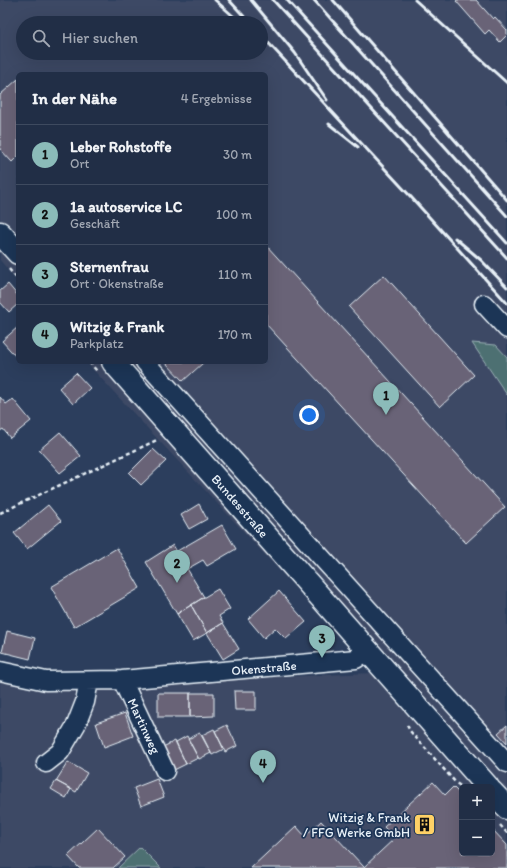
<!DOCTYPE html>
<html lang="de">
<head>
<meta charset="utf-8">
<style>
	:root { --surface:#212e46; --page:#2d3a51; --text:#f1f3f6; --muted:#a2a8b3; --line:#3e4a5f; --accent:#8bbbb9 }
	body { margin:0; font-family:Itim,sans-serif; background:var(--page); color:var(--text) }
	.controls { position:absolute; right:12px; bottom:12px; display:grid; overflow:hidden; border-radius:6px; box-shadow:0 4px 16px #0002 }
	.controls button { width:36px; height:36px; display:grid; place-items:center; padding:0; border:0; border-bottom:1px solid var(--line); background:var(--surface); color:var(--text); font:20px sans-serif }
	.you { position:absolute; left:309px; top:415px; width:14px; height:14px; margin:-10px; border:3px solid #fff; border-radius:50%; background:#1a73e8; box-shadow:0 0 0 6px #1a73e833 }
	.badge { display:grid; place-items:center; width:26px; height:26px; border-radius:50%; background:var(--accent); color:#111; font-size:13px; font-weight:700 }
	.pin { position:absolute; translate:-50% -33px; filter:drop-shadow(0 1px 2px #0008) }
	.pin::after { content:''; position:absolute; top:21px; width:14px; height:12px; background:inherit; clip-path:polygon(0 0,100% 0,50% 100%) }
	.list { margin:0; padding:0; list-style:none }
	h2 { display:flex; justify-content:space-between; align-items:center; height:52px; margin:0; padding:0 16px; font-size:17px }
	h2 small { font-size:13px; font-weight:400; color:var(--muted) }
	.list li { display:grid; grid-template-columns:26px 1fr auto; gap:12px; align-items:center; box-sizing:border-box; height:60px; padding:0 16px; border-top:1px solid var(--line) }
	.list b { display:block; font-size:15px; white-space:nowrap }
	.list p { margin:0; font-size:13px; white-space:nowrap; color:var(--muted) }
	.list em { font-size:13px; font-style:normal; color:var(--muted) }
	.icon { flex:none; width:22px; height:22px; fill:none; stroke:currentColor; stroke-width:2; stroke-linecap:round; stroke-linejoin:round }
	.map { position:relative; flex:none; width:507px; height:868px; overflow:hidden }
	.search { position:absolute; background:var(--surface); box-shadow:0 4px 16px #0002; left:16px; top:16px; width:252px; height:44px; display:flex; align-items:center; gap:10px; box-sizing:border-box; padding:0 14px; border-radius:22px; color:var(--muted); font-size:15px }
	.panel { position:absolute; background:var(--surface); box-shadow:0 4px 16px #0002; left:16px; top:72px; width:252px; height:292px; border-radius:6px }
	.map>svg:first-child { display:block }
</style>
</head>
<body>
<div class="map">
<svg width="507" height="868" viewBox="0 0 507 868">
	<rect width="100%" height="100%" fill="#2c3e5d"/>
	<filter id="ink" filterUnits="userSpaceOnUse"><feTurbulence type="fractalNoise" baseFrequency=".025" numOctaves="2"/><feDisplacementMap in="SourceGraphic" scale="8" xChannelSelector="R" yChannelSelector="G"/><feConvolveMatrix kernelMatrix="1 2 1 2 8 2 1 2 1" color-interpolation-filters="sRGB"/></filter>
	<g filter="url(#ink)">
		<path fill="#3e4965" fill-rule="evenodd" d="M0,0H507V868H0V681L79,685L375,673L86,362H266V74H18V282L0,260ZM23,23H261V53H23ZM462,787H492V853H462Z"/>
		<path fill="#4d7072" stroke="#9ab0b5" d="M472,343L496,345L507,357V395Z
			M140,847L161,868H118Z"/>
		<path fill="#696477" stroke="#e8f1f8" d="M457,0H476L493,19L495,17L507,30V35L500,42L489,30L485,34L456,1Z
			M18,79V156L12,162L0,149V95Z
			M266,245L505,507L466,543L266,324Z
			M384,275L474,375L440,407L349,307Z
			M8,284L18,296V304L9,312L0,302V291Z
			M18,327V359L2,341Z
			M165,362H202L203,363L183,381Z
			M76,373L90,388L73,404L59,388Z
			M0,397L6,404L13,399L31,421L10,438L3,429L0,431Z
			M60,432L81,456L60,473L39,450Z
			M153,449L166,461L141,485L129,473Z
			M199,504L207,519L189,529L181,515Z
			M48,505L61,521L27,549L14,533Z
			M222,525L236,549L207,566L203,560L187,569L177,551Z
			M173,545L204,597L177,614L146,562Z
			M117,548L140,588L74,627L51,587Z
			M218,589L230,609L219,616L223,623L207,633L191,605Z
			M279,591L306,622L286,639L275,628L264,638L248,619Z
			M191,605L207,633L193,641L177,614Z
			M223,623L239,649L223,659L207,633Z
			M7,631L35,638L30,659L2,652Z
			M234,691H256V710H235Z
			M158,693H190V717H158Z
			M190,693H214V716L190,717Z
			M125,713L133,736L104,747L96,723Z
			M227,725L237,746L225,752L215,731Z
			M507,725V743L498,733Z
			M214,729L224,749L212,755L202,735Z
			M200,733L211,753L199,759L188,739Z
			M187,736L198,758L186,764L176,742Z
			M175,741L186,764L174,770L163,747Z
			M68,762L87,773L76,792L56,781Z
			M157,779L164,797L141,806L134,788Z
			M56,781L71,789L66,798L51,789Z
			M433,782L445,795L453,787L462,796V853H492V829L507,845V868H251L296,826L305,836L321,821L364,867L395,838L384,827Z
			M98,828L125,857L113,868H79L68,856Z"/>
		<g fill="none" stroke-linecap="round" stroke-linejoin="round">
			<defs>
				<path id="minor" d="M484,304L507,329
					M145,362L507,763
					M0,671L46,681L122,680L356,659L367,650
					M122,680L165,771
					M46,763L60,752L76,725L85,702L89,681"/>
				<path id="major" d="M0,233L18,253
					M113,362L488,787
					M492,792L507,808"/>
			</defs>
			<use href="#minor" stroke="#e8f1f8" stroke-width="21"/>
			<use href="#major" stroke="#e8f1f8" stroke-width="25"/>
			<path stroke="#e8f1f8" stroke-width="2.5" stroke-dasharray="4 3" stroke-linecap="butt" d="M9,269L18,280
				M89,362L97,371
				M0,513L157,440
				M407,725L410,731L456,783L462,787
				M500,825L507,833"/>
			<use href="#minor" stroke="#1d3557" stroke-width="18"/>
			<use href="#major" stroke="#1d3557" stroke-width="22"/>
			<path stroke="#e8f1f8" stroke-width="3" d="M215,0L241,23
				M229,0L250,23
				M251,0L295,53L327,100
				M273,0L507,258
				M287,0L507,243
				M314,0L507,216
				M333,0L507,200
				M415,0L507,83
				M261,35L411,197L507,303
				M329,124L358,147
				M455,238L481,260L507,287"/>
		</g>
	</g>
	<defs>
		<symbol id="building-square" viewBox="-11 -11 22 22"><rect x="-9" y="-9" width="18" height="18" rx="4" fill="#ffd166" stroke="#1d3557"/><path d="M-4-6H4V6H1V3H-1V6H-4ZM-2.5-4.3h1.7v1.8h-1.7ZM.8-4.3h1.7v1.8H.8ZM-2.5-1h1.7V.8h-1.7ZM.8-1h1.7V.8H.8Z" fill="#111"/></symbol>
	</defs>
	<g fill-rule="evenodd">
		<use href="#building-square" x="412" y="812" width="25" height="25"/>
	</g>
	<g text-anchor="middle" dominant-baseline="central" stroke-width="3.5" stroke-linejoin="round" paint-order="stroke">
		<g font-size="13" fill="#e8f1f8" stroke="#1d3557">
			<text transform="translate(240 506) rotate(49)">Bundesstraße</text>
			<text transform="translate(264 668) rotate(-5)">Okenstraße</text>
			<text transform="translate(144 726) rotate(65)">Martinweg</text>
		</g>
		<g font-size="13" fill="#e8f1f8" stroke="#1d3557" text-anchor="end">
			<text x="410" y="817">Witzig &amp; Frank<tspan x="410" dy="15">/ FFG Werke GmbH</tspan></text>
		</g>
	</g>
</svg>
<div class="controls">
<button>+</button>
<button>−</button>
</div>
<div class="you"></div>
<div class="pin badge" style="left:386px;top:415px">1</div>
<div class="pin badge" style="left:177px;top:583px">2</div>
<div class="pin badge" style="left:322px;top:658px">3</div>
<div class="pin badge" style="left:263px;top:783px">4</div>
<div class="search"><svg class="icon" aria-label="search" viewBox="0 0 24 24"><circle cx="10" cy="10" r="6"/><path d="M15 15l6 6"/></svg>Hier suchen</div>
<section class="panel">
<h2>In der Nähe<small>4 Ergebnisse</small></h2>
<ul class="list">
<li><span class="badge">1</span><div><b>Leber Rohstoffe</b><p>Ort</p></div><em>30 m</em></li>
<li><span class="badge">2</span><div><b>1a autoservice LC</b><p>Geschäft</p></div><em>100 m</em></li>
<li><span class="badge">3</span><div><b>Sternenfrau</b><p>Ort · Okenstraße</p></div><em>110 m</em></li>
<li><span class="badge">4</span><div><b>Witzig &amp; Frank</b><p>Parkplatz</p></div><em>170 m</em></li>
</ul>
</section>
</div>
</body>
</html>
